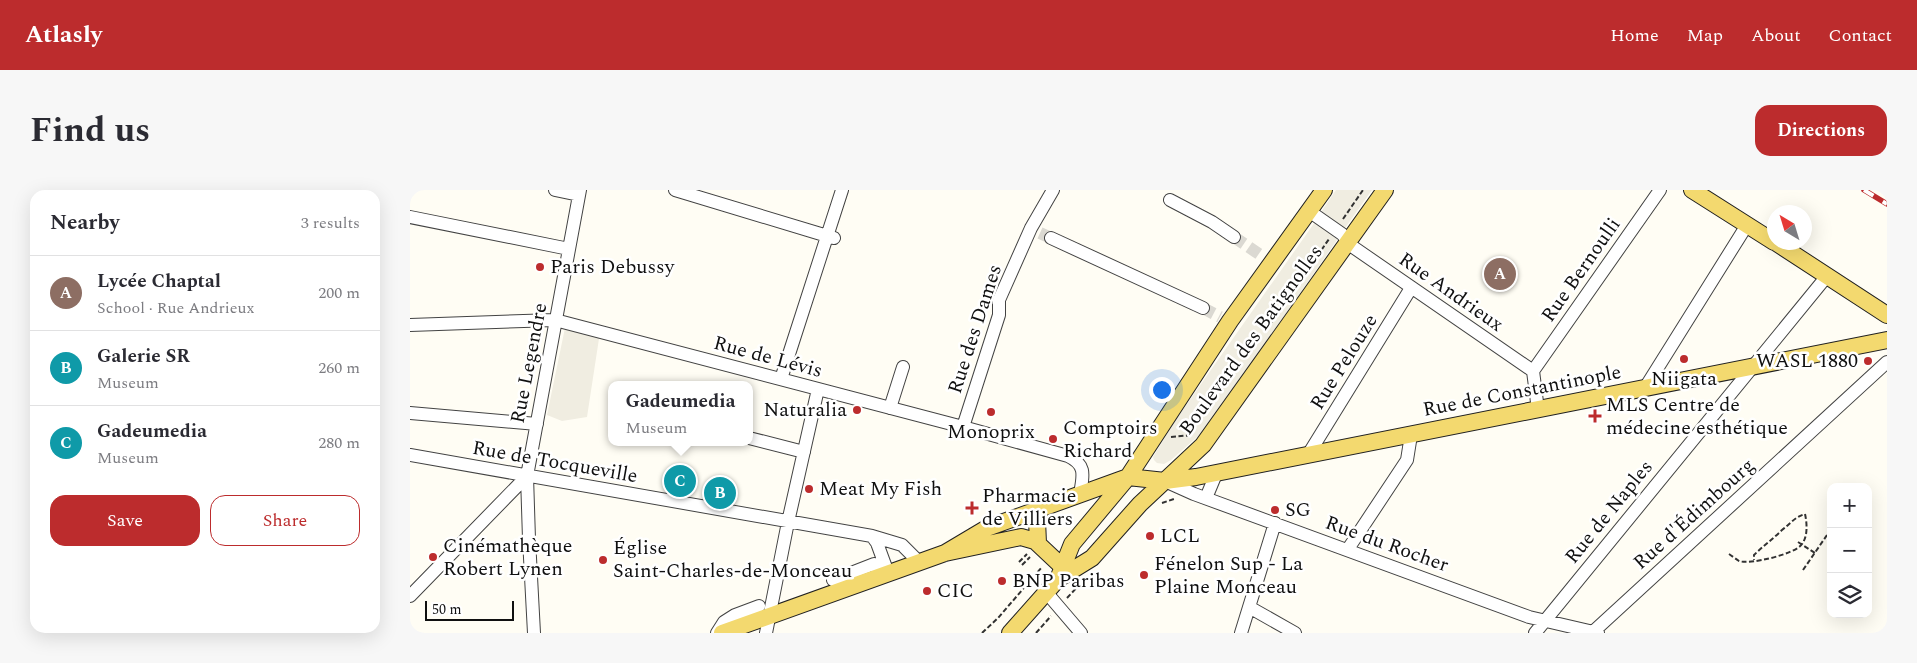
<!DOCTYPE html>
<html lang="en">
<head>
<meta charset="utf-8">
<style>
	:root { --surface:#fff; --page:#f7f7f7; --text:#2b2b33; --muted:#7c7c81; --line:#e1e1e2; --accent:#bc2c2d }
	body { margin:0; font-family:Spectral,serif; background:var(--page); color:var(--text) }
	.controls { position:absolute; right:15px; bottom:15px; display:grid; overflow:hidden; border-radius:10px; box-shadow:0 5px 20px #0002 }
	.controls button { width:45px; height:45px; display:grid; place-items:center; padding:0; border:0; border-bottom:1px solid var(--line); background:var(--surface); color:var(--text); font:25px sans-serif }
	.compass { position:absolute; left:1357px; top:15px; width:45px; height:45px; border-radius:50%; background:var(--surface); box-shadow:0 5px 20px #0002; rotate:322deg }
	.scale { position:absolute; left:15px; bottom:12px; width:89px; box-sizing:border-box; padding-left:5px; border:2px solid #101010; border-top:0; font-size:14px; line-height:18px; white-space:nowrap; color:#101010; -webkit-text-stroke:4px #fff; paint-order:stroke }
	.you { position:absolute; left:751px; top:199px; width:18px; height:18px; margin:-12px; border:4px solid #fff; border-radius:50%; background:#1a73e8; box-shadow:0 0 0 8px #1a73e833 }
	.badge { display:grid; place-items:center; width:32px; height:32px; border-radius:50%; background:var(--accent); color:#fff; font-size:16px; font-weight:700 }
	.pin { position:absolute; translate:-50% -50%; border:2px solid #fff; box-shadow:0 1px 5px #0006 }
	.popup { position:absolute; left:198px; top:191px; width:145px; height:65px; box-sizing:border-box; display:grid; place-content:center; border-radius:10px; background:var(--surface); filter:drop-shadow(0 1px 4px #0005); font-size:16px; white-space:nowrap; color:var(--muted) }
	.popup b { font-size:19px; color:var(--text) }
	.popup::after { content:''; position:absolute; left:50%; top:100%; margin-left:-10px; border:10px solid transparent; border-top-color:var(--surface) }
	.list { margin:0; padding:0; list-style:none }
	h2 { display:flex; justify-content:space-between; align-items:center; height:65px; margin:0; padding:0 20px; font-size:21px }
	h2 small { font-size:16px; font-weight:400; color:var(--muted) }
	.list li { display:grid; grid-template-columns:32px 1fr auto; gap:15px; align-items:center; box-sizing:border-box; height:75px; padding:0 20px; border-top:1px solid var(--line) }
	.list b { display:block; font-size:19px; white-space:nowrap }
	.list p { margin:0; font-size:16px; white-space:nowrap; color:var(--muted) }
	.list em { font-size:16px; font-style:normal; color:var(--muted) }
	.actions { display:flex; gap:10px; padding:15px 20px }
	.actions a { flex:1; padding:11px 0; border:1px solid var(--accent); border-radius:15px; text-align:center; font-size:18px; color:var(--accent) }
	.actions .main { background:var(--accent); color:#fff }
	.icon { flex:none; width:28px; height:28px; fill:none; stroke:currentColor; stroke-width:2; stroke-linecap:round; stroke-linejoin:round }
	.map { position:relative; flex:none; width:1477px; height:443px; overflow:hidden; border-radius:15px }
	header { display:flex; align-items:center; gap:30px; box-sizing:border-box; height:70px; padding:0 25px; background:var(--accent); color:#fff }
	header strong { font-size:24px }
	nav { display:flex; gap:28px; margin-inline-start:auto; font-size:18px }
	.intro { display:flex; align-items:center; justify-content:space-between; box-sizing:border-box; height:120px; padding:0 30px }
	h1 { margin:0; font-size:35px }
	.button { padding:12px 22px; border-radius:15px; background:var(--accent); color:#fff; font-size:18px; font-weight:700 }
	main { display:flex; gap:30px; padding:0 30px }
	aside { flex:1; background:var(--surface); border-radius:15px; box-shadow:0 5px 20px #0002 }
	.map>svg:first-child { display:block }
</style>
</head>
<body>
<header>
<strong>Atlasly</strong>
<nav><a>Home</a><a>Map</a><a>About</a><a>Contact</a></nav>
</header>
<div class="intro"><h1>Find us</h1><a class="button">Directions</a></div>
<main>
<aside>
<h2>Nearby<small>3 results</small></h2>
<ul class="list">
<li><span class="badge" style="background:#8d6e63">A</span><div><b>Lycée Chaptal</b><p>School · Rue Andrieux</p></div><em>200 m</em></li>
<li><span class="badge" style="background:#0f9aa8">B</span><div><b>Galerie SR</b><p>Museum</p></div><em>260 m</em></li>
<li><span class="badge" style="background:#0f9aa8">C</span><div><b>Gadeumedia</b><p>Museum</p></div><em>280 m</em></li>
</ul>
<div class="actions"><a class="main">Save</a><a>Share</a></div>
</aside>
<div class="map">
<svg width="1477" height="443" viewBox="0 0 1477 443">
	<rect width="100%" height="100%" fill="#fffdf4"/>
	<path fill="#f0ede1" d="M926,0H962L935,38L911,22Z
		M905,32L927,48V50L794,241L761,270L754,274L747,273L744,270L743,267L765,231Z
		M156,133L190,142L177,227L152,231L137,225Z"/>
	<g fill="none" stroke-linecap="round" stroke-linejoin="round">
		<path stroke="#dbd9d2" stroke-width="12" stroke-dasharray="12 6" stroke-linecap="butt" d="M630,43L641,48
			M824,47L852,66
			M793,118L810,127"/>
		<defs>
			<path id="minor" d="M145,0L169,5
				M265,0L424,48
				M760,10L802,32L824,47
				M899,21L932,44L943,57L1123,181
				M0,27L159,59
				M641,48L793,118
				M0,135L145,130L553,237L658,266C677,275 673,286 670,304
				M1123,181L1250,0
				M1123,181L1128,220
				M371,189L432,0
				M1235,198L1337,35
				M480,218L493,177
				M0,223L127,234
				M553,237L589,125V110L621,38L643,0
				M339,248L394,262
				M0,265L462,346L492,355L509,372
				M898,265L1001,98
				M755,291L784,304L1119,427L1188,443
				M796,308L806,284
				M462,346L467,353L478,383
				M938,359L997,270L1001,245
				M423,390L464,374L478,383
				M636,402L671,443
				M0,406L117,286
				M839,417L885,443
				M1183,442L1477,172
				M124,443L119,349L117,286L170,0
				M307,443L314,432L325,425L349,416
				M356,443L378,332L408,199
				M831,443L865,333
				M1125,443L1417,86"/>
			<path id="major" d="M1282,0L1364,52
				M1365,52L1477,125
				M628,353L627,330L630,319
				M535,363L577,338L718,287L755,291L786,287L1477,150
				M648,389L662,354L718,287L820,131L914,0
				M312,443L535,363L611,347L625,351L659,383
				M600,443L648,389L682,368L730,314L793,255L975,0"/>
		</defs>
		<use href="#minor" stroke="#434343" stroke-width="14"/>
		<use href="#major" stroke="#212121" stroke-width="18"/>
		<path stroke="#323232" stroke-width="2" stroke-dasharray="5 2.5" stroke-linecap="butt" d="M933,29L953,0
			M856,140L919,49
			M761,247L783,245
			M752,313L764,309
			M1388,352L1405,363
			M1319,364C1322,366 1326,369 1329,371C1339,375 1386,364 1392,354C1398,346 1397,333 1395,324C1385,327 1381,333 1372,340C1363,349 1353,356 1344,365V370
			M609,372L617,364
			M612,375L620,367
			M1393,380L1417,345
			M657,408L673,391
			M572,443L588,428L632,377
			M626,443L641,426"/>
		<use href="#minor" stroke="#fff" stroke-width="12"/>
		<use href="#major" stroke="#f3d96f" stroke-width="16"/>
		<defs>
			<path id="rail" d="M1454,0L1477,14
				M1475,0L1477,1"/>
		</defs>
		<use href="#rail" stroke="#bc2c2d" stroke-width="5.5"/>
		<use href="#rail" stroke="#fff" stroke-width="4" stroke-dasharray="11" stroke-linecap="butt"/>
	</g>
	<g fill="#bc2c2d" stroke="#fff" stroke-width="2">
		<circle cx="130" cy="77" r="5"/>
		<circle cx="1274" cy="169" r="5"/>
		<circle cx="1458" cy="171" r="5"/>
		<circle cx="447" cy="220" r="5"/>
		<circle cx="581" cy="222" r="5"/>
		<path d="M1182.5 218.5h5v5h5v5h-5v5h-5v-5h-5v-5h5z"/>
		<circle cx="643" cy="249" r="5"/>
		<circle cx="399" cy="299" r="5"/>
		<path d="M559.5 310.5h5v5h5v5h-5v5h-5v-5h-5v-5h5z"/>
		<circle cx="865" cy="320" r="5"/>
		<circle cx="740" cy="346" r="5"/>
		<circle cx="23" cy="367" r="5"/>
		<circle cx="193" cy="370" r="5"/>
		<circle cx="734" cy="385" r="5"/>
		<circle cx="592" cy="391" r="5"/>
		<circle cx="517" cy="401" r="5"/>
	</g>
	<g text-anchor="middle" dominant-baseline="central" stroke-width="5" stroke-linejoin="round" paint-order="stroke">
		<g font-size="20" fill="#101010" stroke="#fff" text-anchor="start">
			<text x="140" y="77">Paris Debussy</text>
			<text x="1448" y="171" text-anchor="end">WASL 1880</text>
			<text x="1274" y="189" text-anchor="middle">Niigata</text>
			<text x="1196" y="215">MLS Centre de<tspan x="1196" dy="23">médecine esthétique</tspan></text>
			<text x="437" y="220" text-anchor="end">Naturalia</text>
			<text x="653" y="238">Comptoirs<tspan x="653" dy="23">Richard</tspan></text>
			<text x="581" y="242" text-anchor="middle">Monoprix</text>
			<text x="409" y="299">Meat My Fish</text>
			<text x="572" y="306">Pharmacie<tspan x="572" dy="23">de Villiers</tspan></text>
			<text x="875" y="320">SG</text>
			<text x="750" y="346">LCL</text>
			<text x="33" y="356">Cinémathèque<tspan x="33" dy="23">Robert Lynen</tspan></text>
			<text x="203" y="358">Église<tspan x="203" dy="23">Saint-Charles-de-Monceau</tspan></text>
			<text x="744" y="374">Fénelon Sup - La<tspan x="744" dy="23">Plaine Monceau</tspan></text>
			<text x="602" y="391">BNP Paribas</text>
			<text x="527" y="401">CIC</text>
		</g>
		<g font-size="20" fill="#101010" stroke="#fff">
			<text transform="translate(1171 80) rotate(-55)">Rue Bernoulli</text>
			<text transform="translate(1041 102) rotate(35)">Rue Andrieux</text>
			<text transform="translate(565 139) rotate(-72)">Rue des Dames</text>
			<text transform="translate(841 150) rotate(-54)">Boulevard des Batignolles</text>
			<text transform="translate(358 167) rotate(15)">Rue de Lévis</text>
			<text transform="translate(934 172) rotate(-58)">Rue Pelouze</text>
			<text transform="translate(119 173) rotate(-79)">Rue Legendre</text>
			<text transform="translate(1112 201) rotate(-11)">Rue de Constantinople</text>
			<text transform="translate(145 272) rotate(10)">Rue de Tocqueville</text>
			<text transform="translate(1199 322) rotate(-51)">Rue de Naples</text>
			<text transform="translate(1284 324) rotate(-42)">Rue d'Édimbourg</text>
			<text transform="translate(977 354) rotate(20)">Rue du Rocher</text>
		</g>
	</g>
</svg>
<div class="controls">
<button>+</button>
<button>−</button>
<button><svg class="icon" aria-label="layers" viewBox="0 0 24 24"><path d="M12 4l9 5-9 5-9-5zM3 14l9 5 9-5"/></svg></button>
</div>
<svg class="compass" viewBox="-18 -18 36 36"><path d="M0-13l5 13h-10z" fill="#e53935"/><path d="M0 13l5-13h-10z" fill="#7c7c81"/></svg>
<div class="scale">50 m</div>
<div class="you"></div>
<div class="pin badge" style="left:1090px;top:84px;background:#8d6e63">A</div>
<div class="pin badge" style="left:310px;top:303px;background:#0f9aa8">B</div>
<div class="pin badge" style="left:270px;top:291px;background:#0f9aa8">C</div>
<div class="popup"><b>Gadeumedia</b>Museum</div>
</div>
</main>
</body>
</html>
